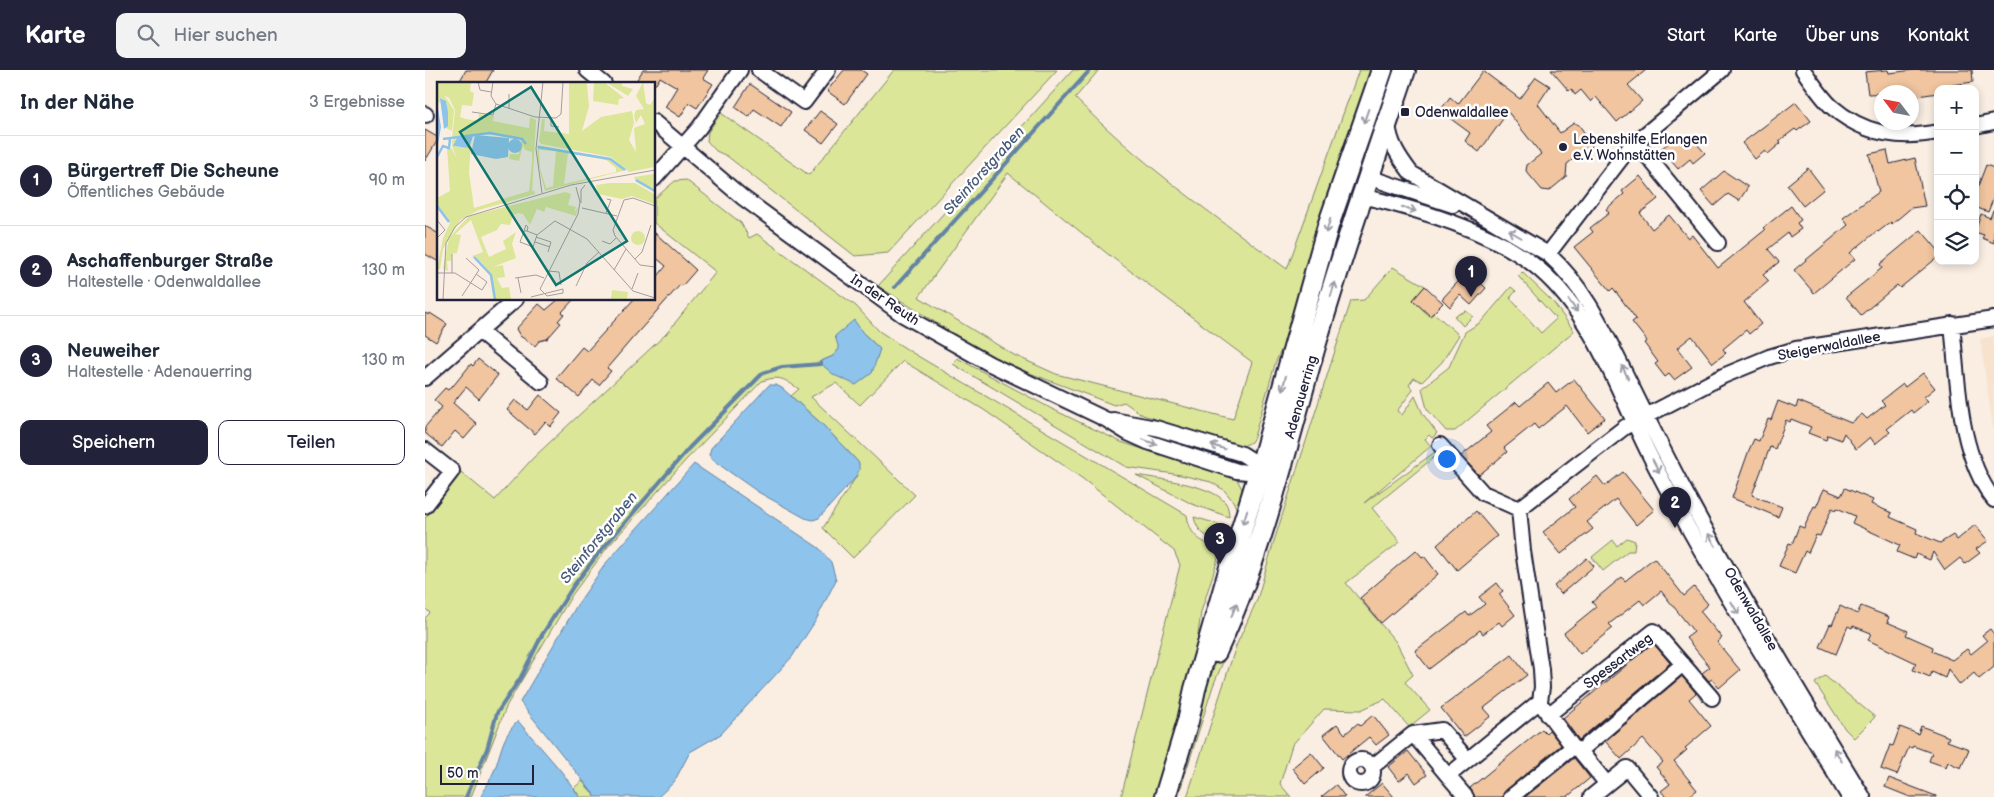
<!DOCTYPE html>
<html lang="de">
<head>
<meta charset="utf-8">
<style>
	:root { --surface:#fff; --page:#f2f2f3; --text:#1f2937; --muted:#747a83; --line:#e0e1e3; --accent:#22223b }
	body { margin:0; font-family:"Balsamiq Sans",sans-serif; background:var(--page); color:var(--text) }
	.controls { position:absolute; right:15px; top:15px; display:grid; overflow:hidden; border-radius:10px; box-shadow:0 2px 8px #0003 }
	.controls button { width:45px; height:45px; display:grid; place-items:center; padding:0; border:0; border-bottom:1px solid var(--line); background:var(--surface); color:var(--text); font:25px sans-serif }
	.compass { position:absolute; left:1449px; top:15px; width:45px; height:45px; border-radius:50%; background:var(--surface); box-shadow:0 2px 8px #0003; rotate:302deg }
	.scale { position:absolute; left:15px; bottom:12px; width:94px; box-sizing:border-box; padding-left:5px; border:2px solid #22223b; border-top:0; font-size:14px; line-height:18px; white-space:nowrap; color:#22223b; -webkit-text-stroke:4px #fff; paint-order:stroke }
	.you { position:absolute; left:1021px; top:388px; width:18px; height:18px; margin:-12px; border:4px solid #fff; border-radius:50%; background:#1a73e8; box-shadow:0 0 0 8px #1a73e833 }
	.badge { display:grid; place-items:center; width:32px; height:32px; border-radius:50%; background:var(--accent); color:#fff; font-size:16px; font-weight:700 }
	.pin { position:absolute; translate:-50% -41px; filter:drop-shadow(0 1px 2px #0008) }
	.pin::after { content:''; position:absolute; top:26px; width:18px; height:15px; background:inherit; clip-path:polygon(0 0,100% 0,50% 100%) }
	.list { margin:0; padding:0; list-style:none }
	h2 { display:flex; justify-content:space-between; align-items:center; height:65px; margin:0; padding:0 20px; font-size:21px }
	h2 small { font-size:16px; font-weight:400; color:var(--muted) }
	.list li { display:grid; grid-template-columns:32px 1fr auto; gap:15px; align-items:center; box-sizing:border-box; height:90px; padding:0 20px; border-top:1px solid var(--line) }
	.list b { display:block; font-size:19px; white-space:nowrap }
	.list p { margin:0; font-size:16px; white-space:nowrap; color:var(--muted) }
	.list em { font-size:16px; font-style:normal; color:var(--muted) }
	.actions { display:flex; gap:10px; padding:15px 20px }
	.actions a { flex:1; padding:11px 0; border:1px solid var(--accent); border-radius:10px; text-align:center; font-size:18px; color:var(--accent) }
	.actions .main { background:var(--accent); color:#fff }
	.icon { flex:none; width:28px; height:28px; fill:none; stroke:currentColor; stroke-width:2; stroke-linecap:round; stroke-linejoin:round }
	.map { position:relative; flex:none; width:1569px; height:727px; overflow:hidden }
	header { display:flex; align-items:center; gap:30px; box-sizing:border-box; height:70px; padding:0 25px; background:var(--accent); color:#fff }
	header strong { font-size:24px }
	nav { display:flex; gap:28px; margin-inline-start:auto; font-size:18px }
	.search { width:350px; height:45px; background:var(--page); display:flex; align-items:center; gap:12px; box-sizing:border-box; padding:0 18px; border-radius:10px; color:var(--muted); font-size:19px }
	main { display:flex }
	aside { flex:1; background:var(--surface) }
	.map>svg:first-child { display:block }
</style>
</head>
<body>
<header>
<strong>Karte</strong>
<div class="search"><svg class="icon" aria-label="search" viewBox="0 0 24 24"><circle cx="10" cy="10" r="6"/><path d="M15 15l6 6"/></svg>Hier suchen</div>
<nav><a>Start</a><a>Karte</a><a>Über uns</a><a>Kontakt</a></nav>
</header>
<main>
<aside>
<h2>In der Nähe<small>3 Ergebnisse</small></h2>
<ul class="list">
<li><span class="badge">1</span><div><b>Bürgertreff Die Scheune</b><p>Öffentliches Gebäude</p></div><em>90 m</em></li>
<li><span class="badge">2</span><div><b>Aschaffenburger Straße</b><p>Haltestelle · Odenwaldallee</p></div><em>130 m</em></li>
<li><span class="badge">3</span><div><b>Neuweiher</b><p>Haltestelle · Adenauerring</p></div><em>130 m</em></li>
</ul>
<div class="actions"><a class="main">Speichern</a><a>Teilen</a></div>
</aside>
<div class="map">
<svg width="1569" height="727" viewBox="0 0 1569 727">
	<rect width="100%" height="100%" fill="#faeee2"/>
	<filter id="ink" filterUnits="userSpaceOnUse"><feTurbulence type="fractalNoise" baseFrequency=".02" numOctaves="2"/><feDisplacementMap in="SourceGraphic" scale="10" xChannelSelector="R" yChannelSelector="G"/><feConvolveMatrix kernelMatrix="1 2 1 2 8 2 1 2 1" color-interpolation-filters="sRGB"/></filter>
	<g filter="url(#ink)">
		<path fill="#f7e2ce" d="M1569,266V365L1555,269Z"/>
		<path fill="#dbe699" stroke="#7e846a" fill-rule="evenodd" d="M469,0H632L463,183L430,186L302,86L291,81L282,71L283,62L296,43L384,105Z
			M648,0H674L650,28C714,93 788,145 862,199L934,0H950L887,171L891,173L865,262L851,291L829,367L826,372L818,376L788,368L718,345L699,332L689,335L594,299L549,277L453,216ZM583,103L684,185L827,292L808,349L631,304L589,285L494,227Z
			M261,110L316,153L324,168L332,164L431,236L454,261L486,282L762,445C765,468 777,472 796,479L776,542L768,602L731,727H696L755,495L749,481L658,409L559,340L478,291L435,335L411,313L386,327L490,425L428,488L398,458L431,407L434,393L399,356L366,326L374,319C358,309 356,305 337,311L260,391L182,478L147,525L82,635L46,727H0V548L5,543L0,538V448L36,402L70,430L108,388L241,264L291,202L229,153V129L250,111ZM438,263L455,279L394,292L408,286L414,279Z
			M968,197L1000,216L988,230L1005,246L1009,243L1034,265L1017,292L997,312L989,308L984,315L988,320L972,341L977,345L990,326L998,344L1012,363L1007,368L1004,365L1000,369L1006,376L939,433L1010,382L1013,384L947,438L975,472L921,513L971,572L988,605L980,612L1005,640L984,657L960,629L936,640L899,639L867,675L855,714L866,727H762L811,576L832,530L849,471L926,231L939,230Z
			M1097,202L1128,232L1149,261L1030,361H1021L1002,339L997,318L1024,297L1040,262L1056,252L1086,217L1091,221L1085,228L1116,263L1131,249L1093,206Z
			M1041,241L1048,246L1038,256L1029,246Z
			M532,288L627,339L696,372L779,399L802,404L813,411L817,419L813,442L808,431L799,420L786,412L756,405L701,397L528,294Z
			M711,405C733,409 785,414 800,432C803,436 804,442 804,447L767,434Z
			M769,447L803,457L798,474C783,468 772,463 769,447Z
			M1202,468L1210,471L1209,481H1203L1178,501L1167,487L1188,470L1192,476Z
			M821,531L823,532L788,616L753,727H747L776,631L790,595Z
			M1400,606L1450,647L1429,668L1420,659L1390,613Z
			M157,711L171,727H155L149,718Z"/>
		<path fill="#8ec3ec" stroke="#6383a5" d="M429,250L438,263L455,279L447,303L431,315L409,305L394,292L408,286L414,279L410,266Z
			M344,315H351L357,318L399,356L434,393V400L431,407L394,448L388,450L380,448L333,422L289,391L284,385L286,378Z
			M269,394L394,478L406,492L411,510L391,550L367,587L296,664L265,682L249,712L233,727H171L95,632L152,535L181,493Z
			M93,651L136,701L155,727H56C60,719 65,710 69,701C77,681 76,668 93,651Z"/>
		<g fill="none" stroke-linecap="round" stroke-linejoin="round">
			<path stroke="#6383a5" stroke-width="4" d="M470,217L665,0
				M41,727L62,679L72,643L96,607L117,565L149,515L173,484L264,378L338,303L357,297L396,294"/>
		</g>
		<path fill="#f0c5a0" stroke="#22223b" d="M41,0H68L60,14H33Z
			M218,0H283L278,8L288,14L272,38L264,33L255,47L240,37L252,17L235,7L231,14H209Z
			M419,0H436L442,4L420,34L402,21Z
			M1126,0H1221L1203,15L1217,31L1192,52L1171,27L1166,32L1156,20L1150,25L1146,19L1144,21Z
			M1461,0H1463L1464,3L1489,0H1547L1548,12L1513,17V23L1486,27V22L1443,24L1440,2Z
			M1058,1L1095,29L1111,7L1125,16L1113,34L1135,63L1149,53L1154,55L1167,74L1166,79L1157,87H1151L1142,94L1141,107L1124,121L1117,120L1101,101L1102,95L1116,84L1083,42L1054,82L1040,71L1045,63L1015,41L1025,27L1033,34Z
			M325,14L366,42L356,57L329,39L324,47L310,37Z
			M1371,32L1386,51L1372,61L1370,59L1354,71L1356,73L1343,84L1340,81L1330,89L1317,73Z
			M395,41L413,54L398,73L380,60Z
			M0,60L14,68L0,91Z
			M1263,64L1280,83L1268,93L1265,89L1253,99L1236,79L1248,69L1252,73Z
			M1462,80L1465,94L1490,88L1500,136L1486,138L1467,154L1466,152L1453,162L1452,161L1425,183L1430,189L1389,223L1369,200L1423,155L1418,148L1454,122L1444,84Z
			M1561,95L1569,98V127L1563,142L1550,137V124Z
			M1383,98L1399,119L1378,136L1362,115Z
			M1299,101L1323,117L1314,131L1303,124L1289,136L1276,121Z
			M1215,106L1233,129L1215,143L1227,159L1244,145L1263,168L1267,165L1293,198L1340,160L1338,158L1366,136L1376,150L1372,153L1376,159L1365,167L1363,163L1343,179L1354,192L1338,205L1344,211L1319,232L1336,254L1324,264L1321,260L1298,279L1301,283L1288,293L1267,266L1252,278L1267,297L1249,310L1244,304L1240,307L1230,294L1233,292L1219,273L1222,271L1207,252L1211,249L1188,218L1185,221L1149,177L1168,162L1165,158L1184,143L1181,139L1199,124L1197,121Z
			M1568,140H1569V173L1557,168L1559,165L1550,162L1556,144L1565,148Z
			M0,156L14,164V192L0,184Z
			M1496,160L1513,180V187L1475,218L1472,215L1436,245L1421,227L1457,198L1455,194Z
			M229,162L271,200L257,216L255,215L206,270L182,298L186,301L174,315L168,310L154,327L131,308L157,277L162,281L209,229H229V211L241,196L229,186Z
			M1043,201L1061,218L1046,235L1035,225L1025,237L1017,229Z
			M1000,216L1018,233L1005,246L988,230Z
			M134,229H149L137,242L139,244L133,251L136,253L122,269L114,271L110,276L95,266L91,259L114,234L121,240Z
			M0,243L4,245L5,243L22,254L11,272L0,265Z
			M53,289L73,305L54,329L41,317L28,333L52,354L39,369L30,361L17,377L0,363V357L17,337L9,330L20,318L23,320L27,315L28,316L46,294L48,296Z
			M1498,303L1510,318L1499,327L1503,331L1488,343L1486,340L1462,359L1465,362L1450,374L1445,367L1431,379L1419,363L1416,370L1403,365L1401,370L1383,363L1386,357L1366,349L1365,352L1361,350L1350,379L1345,377L1327,425L1357,437L1353,447L1307,428L1324,380L1329,369L1334,371L1343,349L1346,350L1353,331L1371,338L1373,331L1426,353L1437,344L1442,349L1460,335L1456,331L1478,314L1480,317Z
			M1149,309L1180,348L1162,362L1142,336L1113,359L1109,354L1079,378L1082,382L1054,405L1036,386L1066,362L1061,356L1091,332L1095,336L1123,313L1131,323Z
			M115,325L136,343L125,357L120,352L110,364L82,340L90,330L103,340Z
			M1198,402L1229,440L1211,455L1191,429L1162,452L1168,459L1136,484L1118,462L1150,437L1144,429L1172,406L1180,416Z
			M1420,418L1448,430L1446,434L1467,443L1465,447L1492,459L1491,463L1515,473L1528,465L1532,470L1550,455L1563,471L1551,479L1555,483L1540,494L1535,488L1520,500L1508,482L1505,490L1491,484L1489,489L1472,482L1475,475L1427,453L1430,446L1412,438L1411,440L1407,438L1395,466L1391,465L1383,483L1380,481L1370,503L1354,496L1364,473L1367,474L1374,456L1379,458L1389,436L1391,437L1399,419L1416,426Z
			M1051,441L1072,466L1032,500L1012,475Z
			M991,480L997,487L999,486L1013,504L956,553L935,528Z
			M1162,488L1169,496L1136,524L1129,516Z
			M1229,488L1259,526L1269,517L1283,534L1275,541L1297,568L1292,572L1315,600L1294,618L1287,609L1284,611L1277,603L1285,597L1261,568L1269,562L1236,521L1219,535L1215,530L1184,554L1188,558L1155,584L1139,563L1171,537L1167,532L1197,507L1200,511Z
			M1072,513L1078,521L1074,524L1090,545L1077,556L1074,552L1058,564L1055,560L1004,599L990,581L1041,542L1044,546L1060,534L1054,527Z
			M1415,536L1432,544L1436,536L1464,547L1462,552L1483,561L1481,565L1508,577L1507,581L1527,590L1542,579L1546,584L1562,571L1557,565L1565,559L1569,564V597L1554,609L1549,603L1535,615L1523,599L1520,608L1507,602L1505,607L1488,600L1491,593L1443,570L1446,563L1428,556L1427,558L1423,556L1411,584L1395,577L1405,554L1407,555Z
			M1228,573L1245,593L1154,670L1138,648Z
			M1087,585L1102,605L1059,638L1066,646L1039,667L1016,638Z
			M1257,606L1271,623L1264,629L1286,656L1260,678L1262,680L1249,691L1272,720L1263,727H1241L1236,721L1245,714L1231,697L1238,692L1218,669L1196,689L1180,671Z
			M948,645L964,665L951,675L944,667L917,689L898,665L912,654L920,664L933,653L935,656Z
			M1496,656L1524,667L1522,671L1544,679L1536,698L1523,692L1521,697L1504,691L1507,683L1488,676L1487,678L1484,677L1472,705L1456,699L1465,675L1468,676L1475,657L1493,664Z
			M1117,659L1121,663L1124,660L1136,675L1081,720L1077,727H1050L1045,718Z
			M983,681L1002,705L991,713L984,703L974,711L963,697Z
			M886,682L899,698L880,714L867,698Z
			M1149,688L1165,708L1142,727H1100Z
			M1464,708L1511,726V727H1485L1460,717Z
			M957,713L969,727H940Z
			M911,715L920,727H896Z"/>
		<g fill="none" stroke-linecap="round" stroke-linejoin="round">
			<defs>
				<path id="street" d="M162,0L179,14
					M334,0L379,32L403,0
					M1378,0C1387,12 1396,27 1407,37C1438,64 1473,70 1513,62
					M0,44L1,45
					M229,52L317,127L478,245L565,294L682,350L703,363L723,372L812,401L823,402L835,400
					M963,54C965,74 974,87 986,103L1123,184C1161,218 1180,263 1202,307C1222,348 1242,389 1264,429C1318,530 1378,629 1438,727
					M1550,56L1569,52
					M1211,72L1293,173
					M943,107L1028,135
					M229,109L274,58L315,0
					M937,126C992,139 1072,162 1115,200C1164,242 1188,308 1215,365C1228,393 1243,421 1258,448C1310,543 1368,634 1424,727
					M1123,184L1205,77L1297,0
					M1527,254C1533,311 1533,383 1569,430
					M54,261L116,312
					M0,308L91,229
					M688,350L731,358L817,384L825,389L835,400
					M1015,375L1058,423L1094,439
					M0,380L27,401L0,436
					M1094,439L1200,357L1298,306L1344,287L1371,279L1569,249
					M1119,638L1148,677L1155,681L1182,714L1166,727
					M1123,645L1229,561L1287,628
					M1155,681L1258,594
					M1042,689L1017,660L988,664L1023,706L1115,631L1117,617L1116,599L1098,481L1094,439
					M924 702a12 12 0 1 1 24 0a12 12 0 1 1-24 0Z
					M947,697L988,664
					M1023,706L1041,727
					M1182,714L1202,698L1226,727
					M1086,727L1148,677"/>
				<path id="secondary" d="M791,582C838,482 862,372 893,266C919,177 950,88 980,0
					M740,727L763,651L770,619L806,494L835,400L903,156L957,0"/>
			</defs>
			<use href="#street" stroke="#22223b" stroke-width="18"/>
			<use href="#secondary" stroke="#22223b" stroke-width="24"/>
			<use href="#street" stroke="#fff" stroke-width="14"/>
			<use href="#secondary" stroke="#fff" stroke-width="20"/>
		</g>
		<defs><path id="oneway-shaft" d="M-6 0H5M1.5-3L5.5 0L1.5 3" fill="none" stroke-width="1.6" stroke-linecap="round" stroke-linejoin="round" transform="scale(1.25)"/></defs>
		<g stroke="#9c9ca7">
			<use href="#oneway-shaft" transform="translate(941 46) rotate(109)"/>
			<use href="#oneway-shaft" transform="translate(984 139) rotate(18)"/>
			<use href="#oneway-shaft" transform="translate(903 156) rotate(108)"/>
			<use href="#oneway-shaft" transform="translate(1090 164) rotate(-150)"/>
			<use href="#oneway-shaft" transform="translate(908 219) rotate(-73)"/>
			<use href="#oneway-shaft" transform="translate(1148 236) rotate(54)"/>
			<use href="#oneway-shaft" transform="translate(1200 302) rotate(-116)"/>
			<use href="#oneway-shaft" transform="translate(859 313) rotate(105)"/>
			<use href="#oneway-shaft" transform="translate(725 372) rotate(21)"/>
			<use href="#oneway-shaft" transform="translate(793 377) rotate(-163)"/>
			<use href="#oneway-shaft" transform="translate(1231 396) rotate(62)"/>
			<use href="#oneway-shaft" transform="translate(820 447) rotate(107)"/>
			<use href="#oneway-shaft" transform="translate(1287 470) rotate(-120)"/>
			<use href="#oneway-shaft" transform="translate(1310 538) rotate(60)"/>
			<use href="#oneway-shaft" transform="translate(809 540) rotate(-68)"/>
			<use href="#oneway-shaft" transform="translate(1413 685) rotate(-121)"/>
		</g>
	</g>
	<g fill="#22223b" stroke="#fff" stroke-width="2">
		<rect x="975" y="37" width="10" height="10" rx="2.5"/>
		<circle cx="1138" cy="77" r="5"/>
	</g>
	<g text-anchor="middle" dominant-baseline="central" stroke-width="5" stroke-linejoin="round" paint-order="stroke">
		<g font-size="14" fill="#22223b" stroke="#fff" text-anchor="start">
			<text x="990" y="42">Odenwaldallee</text>
			<text x="1148" y="69">Lebenshilfe Erlangen<tspan x="1148" dy="16">e.V. Wohnstätten</tspan></text>
		</g>
		<g font-size="14" fill="#22223b" stroke="#fff">
			<text transform="translate(460 230) rotate(34)">In der Reuth</text>
			<text transform="translate(1404 276) rotate(-11)">Steigerwaldallee</text>
			<text transform="translate(876 327) rotate(-74)">Adenauerring</text>
			<text transform="translate(1326 539) rotate(60)">Odenwaldallee</text>
			<text transform="translate(1193 591) rotate(-37)">Spessartweg</text>
		</g>
		<g font-size="15" font-style="italic" fill="#485a79" stroke="#fff">
			<text transform="translate(559 101) rotate(-48)">Steinforstgraben</text>
			<text transform="translate(174 468) rotate(-51)">Steinforstgraben</text>
		</g>
	</g>
	<g transform="translate(12 12)">
		<rect width="218" height="218" fill="#faeee2"/>
		<path d="M0,0H34L33,9L37,11L35,24L25,23L23,35L29,37L41,39L42,32L57,34L56,39L92,46L93,35L99,38L95,110L97,108L98,112L42,128L23,138L6,167L3,187H0L6,156L13,141L0,125V116L13,109L10,66L15,67L20,77L15,64V58L20,56L18,65L34,64L32,90L37,126L92,109L95,81V70L88,68L86,63L82,79L72,77L73,72H82L84,57L51,52L15,57L18,28L12,16L7,13L17,28L15,49L9,46L10,22L6,17L3,16L4,21L0,20ZM132,0H149L150,3L152,24L145,49L164,35L195,29L197,41L192,58L199,70L197,46L208,42L204,33L199,41L197,34L199,28L207,27L199,14L206,0L209,21L213,23L217,17V85L192,90L174,75L104,62L102,59L105,37H108L107,49L132,52ZM157,0H167L187,16L182,17L181,23L156,19ZM169,0H185V4L196,7L191,14ZM100,63L177,77L189,88L108,109L101,82ZM102,68L119,69L116,104L109,106L103,86ZM131,71L169,78L179,86V90L127,102ZM217,92V110L199,100L197,95ZM173,101H198L217,112V122L195,114L185,117L161,112L159,103ZM128,110L134,112L131,123L139,125L137,131L141,125L139,134L109,125L107,130L100,127L93,143L86,132L81,131L76,133L73,143L64,142L60,148L44,155L52,175L69,167L66,159L79,150L75,162L79,176L56,185L66,183L68,195L60,196L65,206L72,205L74,217H56L53,194L45,181L35,174L46,170L34,138L18,152L24,153L20,171L15,172L14,179H10L11,189L6,187L12,156L32,134ZM194 156a7 7 0 1 1 14 0a7 7 0 1 1-14 0ZM175,208L191,210L190,217H174Z" fill="#dbe699" fill-rule="evenodd"/>
		<path d="M3,16L9,19L11,30V44L7,47ZM0,20L4,45L0,69ZM38,53L72,56L71,75L59,77L34,72ZM36,54L32,66L16,64L20,56ZM71 64a7 7 0 1 1 14 0a7 7 0 1 1-14 0Z" fill="#8ec3ec"/>
		<path fill="none" stroke="#8ec3ec" stroke-width="2.5" d="M6,57L53,51L85,57L89,62M101,65L173,77L188,88M0,75L6,64L12,66L13,57M199,98L218,109M0,124L12,140M37,175L54,193L58,217"/>
		<path fill="none" stroke="#a49c9f" stroke-width="1" d="M41,0L43,8L54,10M56,0L54,14L59,22L98,35L119,36L124,32L126,0M72,12V27M35,30L56,33L59,22M114,36V44L122,45M105,111L99,67L106,0M144,121V108L148,103M218,124L196,116L187,118L176,148L178,154L203,183L218,185M145,126L180,134M169,131L174,118L170,117M0,138L8,148L0,156M118,139L150,157L196,209L218,216M89,143L91,145L90,149H87ZM87,149L83,160L96,165L100,153M90,149L100,153L118,139M99,155L114,160L111,170M165,159L173,162L179,156M98,160L113,165M198,177L205,170L214,143M177,188L189,167M111,189L122,190L124,203M0,191H18L45,208L50,200L39,192M15,191V172M78,196L99,193L107,196M81,196L84,211M139,204L150,181L162,170M126,207V211L110,214L103,207L141,132L143,120L139,105M195,207L201,191M25,214L42,188L29,176M94,215L126,207M6,217L9,161L18,145L29,135L134,103L218,88"/>
		<path fill="#0f766e" fill-opacity="0.15" stroke="#0f766e" stroke-width="2.5" d="M94,5L190,159L119,203L23,50Z"/>
		<rect width="218" height="218" fill="none" stroke="#22223b" stroke-width="2.5"/>
	</g>
</svg>
<div class="controls">
<button>+</button>
<button>−</button>
<button><svg class="icon" aria-label="locate" viewBox="0 0 24 24"><circle cx="12" cy="12" r="6"/><path d="M12 2v4M12 18v4M2 12h4M18 12h4"/></svg></button>
<button><svg class="icon" aria-label="layers" viewBox="0 0 24 24"><path d="M12 4l9 5-9 5-9-5zM3 14l9 5 9-5"/></svg></button>
</div>
<svg class="compass" viewBox="-18 -18 36 36"><path d="M0-13l5 13h-10z" fill="#e53935"/><path d="M0 13l5-13h-10z" fill="#747a83"/></svg>
<div class="scale">50 m</div>
<div class="you"></div>
<div class="pin badge" style="left:1046px;top:227px">1</div>
<div class="pin badge" style="left:1250px;top:458px">2</div>
<div class="pin badge" style="left:795px;top:494px">3</div>
</div>
</main>
</body>
</html>
